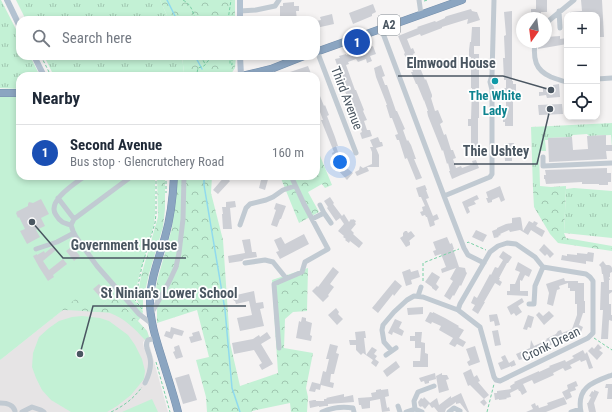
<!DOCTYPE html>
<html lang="en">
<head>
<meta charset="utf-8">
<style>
	:root { --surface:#fff; --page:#f2f2f3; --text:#1f2937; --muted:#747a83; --line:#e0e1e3; --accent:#ea580c }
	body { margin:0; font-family:"Roboto Condensed",sans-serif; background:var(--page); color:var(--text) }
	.controls { position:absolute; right:12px; top:12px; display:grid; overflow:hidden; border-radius:8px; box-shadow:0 2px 6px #0003 }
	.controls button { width:36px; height:36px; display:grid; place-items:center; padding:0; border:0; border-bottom:1px solid var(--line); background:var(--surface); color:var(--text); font:20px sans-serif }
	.compass { position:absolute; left:516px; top:12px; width:36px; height:36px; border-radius:50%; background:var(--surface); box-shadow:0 2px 6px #0003; rotate:194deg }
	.you { position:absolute; left:340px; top:162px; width:14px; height:14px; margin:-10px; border:3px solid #fff; border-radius:50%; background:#1a73e8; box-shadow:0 0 0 6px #1a73e833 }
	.badge { display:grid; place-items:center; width:26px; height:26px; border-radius:50%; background:var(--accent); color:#fff; font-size:13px; font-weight:700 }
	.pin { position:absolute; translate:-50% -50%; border:2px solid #fff; box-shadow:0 1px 4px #0006 }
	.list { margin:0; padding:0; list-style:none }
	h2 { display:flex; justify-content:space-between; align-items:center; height:52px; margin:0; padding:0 16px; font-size:17px }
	h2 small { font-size:13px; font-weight:400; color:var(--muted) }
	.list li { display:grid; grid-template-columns:26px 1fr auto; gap:12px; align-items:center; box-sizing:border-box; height:56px; padding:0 16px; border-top:1px solid var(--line) }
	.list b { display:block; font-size:15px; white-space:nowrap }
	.list p { margin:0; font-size:13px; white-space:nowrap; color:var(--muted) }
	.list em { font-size:13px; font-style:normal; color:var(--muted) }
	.icon { flex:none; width:22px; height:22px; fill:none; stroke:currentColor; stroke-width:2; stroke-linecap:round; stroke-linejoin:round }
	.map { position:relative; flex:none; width:612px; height:412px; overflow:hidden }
	.search { position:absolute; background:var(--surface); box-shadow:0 2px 6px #0003; left:16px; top:16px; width:304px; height:44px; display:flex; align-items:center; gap:10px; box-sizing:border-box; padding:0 14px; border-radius:12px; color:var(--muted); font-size:15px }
	.panel { position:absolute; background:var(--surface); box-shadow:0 2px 6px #0003; left:16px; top:72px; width:304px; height:108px; border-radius:12px }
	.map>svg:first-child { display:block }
</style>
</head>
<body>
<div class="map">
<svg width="612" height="412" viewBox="0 0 612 412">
	<defs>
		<pattern id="grass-tufts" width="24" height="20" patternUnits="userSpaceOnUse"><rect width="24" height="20" fill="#c3f1d5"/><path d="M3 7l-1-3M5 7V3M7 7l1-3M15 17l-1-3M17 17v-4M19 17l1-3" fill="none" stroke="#a0c6b0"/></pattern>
		<pattern id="forest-crowns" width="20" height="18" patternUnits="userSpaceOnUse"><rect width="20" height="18" fill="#c3f1d5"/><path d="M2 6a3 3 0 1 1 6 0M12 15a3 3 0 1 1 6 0" fill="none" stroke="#a0c6b0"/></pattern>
	</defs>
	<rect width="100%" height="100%" fill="#f5f3f3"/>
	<path fill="#e6e4e5" d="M114,295L147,331L149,337L145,340L143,342L144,348L150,347L168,412H0V360L79,297Z"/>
	<path fill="url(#grass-tufts)" d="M0,0H1L20,37V56H30L40,76H20V89L0,88Z
		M16,0H160L169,20H26Z
		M44,56H182L184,73L181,76H54Z
		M612,123V148L611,135L589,136L587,134L573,135L571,137L548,138V140H545L546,151H539L540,186L551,187L566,186V189L574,188L612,191V238L564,233L566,189H533L531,127Z"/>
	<path fill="url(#forest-crowns)" d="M160,0H235V20H169Z
		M182,56H236L235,68L231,74L224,76H181L184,73Z
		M316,146L332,185L325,188L322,184L308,192L319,212L299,223L280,176H316Z
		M157,176H165V209L163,227L149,274L143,300V310L137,300L141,276L158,217Z
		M177,176H212L211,193L223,240L230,343L240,386L278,373L272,280L308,268L307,311L293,312L285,319L284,348L313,353L306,388L308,397L307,412H291L290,403L252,411V412H207L206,397L196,360L209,357L197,310L157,323V311L155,297L157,281L172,228Z
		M533,189H566L564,233L566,238L612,246V251L558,243L550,234L534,207Z
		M79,281L95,312L114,295L147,331L149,337L145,340C135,329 124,318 110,313C105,312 99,312 94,312C84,311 74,310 63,310L0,360Z"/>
	<path fill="#c3f1d5" d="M0,97H20V176H155V214L154,224L139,276L134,300L143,311L142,316L138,321L114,295L95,312L78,297L0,360Z
		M82,316L100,318L109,321L128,335L135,345L142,359L145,371L144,379L131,395L117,406L107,412H71L51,400L42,390L36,378L32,367L33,353L39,337L49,328L59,321L72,317Z
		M152,399L158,412H122Z"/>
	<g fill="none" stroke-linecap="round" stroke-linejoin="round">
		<path stroke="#90daee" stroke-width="1.5" d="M167,0L177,20
			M195,56L202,69
			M204,176V185L225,310L232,388L240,412"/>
	</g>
	<path fill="#cdcfd5" d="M536,0H547V12H541V18H531V9H536Z
		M581,0H602L604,37H597V15H570V12L582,11Z
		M294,2V6H299V11H296L297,20H280V6H283V3Z
		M373,4L376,12L372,14V16L353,24L349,13Z
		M471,9L472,11L476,12H477L480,20L467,24L468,19L442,27V28L421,36L420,34L407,39L411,49L413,48L415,53L413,54L416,61L418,60L420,64L419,65L425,80L426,79L432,95V97L431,98L435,111L438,110L443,122L440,124L444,135L446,134L451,150H453L456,158L453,159L456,168L461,166L462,168L473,164L472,161L476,160L479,168L461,175L452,179L449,171H450L448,163L447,164L443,150L442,151L428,116L427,111H428L424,100V101L417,84H416L411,72H413L410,64H409L404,54L405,53L398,36L418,28L417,27L435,21L436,22L445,18V17L447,16Z
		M512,11V81H513V84H516V91H511V101H513V126H505V122H503V109H506V101H504V88H506V80H504L503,58H505L504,36L506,35L504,12Z
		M332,14L334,24L316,28V21L321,20L320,17Z
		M472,27H480V46H474V54H479V118H478V154H473V150L464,149L471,145V126H468V119H471L472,88H471V57H469V50L470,42H471Z
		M560,36V39L567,38V44L538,49L539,42H546V37Z
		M367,45L368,48L373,46L376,54L370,56L372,61L367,63L366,59L358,62L356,59L348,62L349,64L346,65L355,90H356L364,110L363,111L367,120L364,121L367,130H370L372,136L362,139L360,133L362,132L359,123L358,124L352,109L348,96H347L338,74L344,71L341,64L337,65L335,59L340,58L339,56L346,54V55L363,49L362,46Z
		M381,65L385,76L382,77L385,85H387L396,111H397L405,129L403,130L407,141L408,140L411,145L416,159H414L422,178L416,180L407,158L405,159L399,140H397L395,135L398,134L392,118H390L386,105H387L376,77L374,68Z
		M308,66L312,76H281V75Z
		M559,84L560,97L547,98L546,95L539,96V92H543V88L553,87V85Z
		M316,86L324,106L325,105L329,115L327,116L335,137L338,146H336L342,164L353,173L347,180L337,169L332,153L334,152L321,120H323L320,112L316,113Z
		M562,104L563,114L539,115L538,105Z
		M606,135V145H612V151H606L607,159L549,162L548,138L572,137L573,150L588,149L587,136Z
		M378,137L380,142H382L383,146L376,148L379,155V167H367L369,171L357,176L355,172L359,170L360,166L363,168L372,164V152L370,147H373L370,140Z
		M505,143H514L513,146V154H512V161H505L504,148H505Z
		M607,168V173H611V182H608V185H599V184H582V182L546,184L545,179H544V175H546L545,170Z
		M225,176L230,181L218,194L213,190Z
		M262,176H269L265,190L259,188Z
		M425,185L427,190H426L429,198L426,199L433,216L437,214L439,219L434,221L435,225L430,227L427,217H426L425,215L422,216L420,212L423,211L422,207L425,206L421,197H419L416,188Z
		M500,186L505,200L501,202L499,197L492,200V202L488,203L486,198H488L486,192Z
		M477,195L479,199L474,201L476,204L468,207L470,212L467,214L462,202Z
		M330,197L334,203L333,204L342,216L344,214L349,222L351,219L352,220L353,219L356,221L355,223L356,224L351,230L354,233L353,234L363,243L359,248L350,241L349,243L345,240L346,239L343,237L344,236L338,231L344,224L340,218L336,221L327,208L328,207L324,201Z
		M41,199L49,214L41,218L45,226L36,230L40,237L27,244L20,231L25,229L19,217L18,218L16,213H17L16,212L28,206V204L29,202L33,203Z
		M235,201L236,207L230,208L232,229H223L222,214H223L222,207H226V202Z
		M276,203L286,206L281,219H280L277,227L271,225L276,210L274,209Z
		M520,217L521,218L523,231L529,221L533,223L534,221L538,223L536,226L545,231L542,237L531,230L528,235L520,230L510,232L509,230L500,234L501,235L498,236L499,237L494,238L492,231L497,229V228L506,224L512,223V218Z
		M476,230L487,235L483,242L472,237Z
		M405,231H407L408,233L411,231L415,236L409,241L410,242V245L406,247L400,238L403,236V233Z
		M304,234L309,244L280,259L276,252L279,251L274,240L281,237L285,244Z
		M447,237L450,244L452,243L454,249H453L459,267L465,268L466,272L467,273L461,286L460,285L454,296L453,295L450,300L444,296L453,281L450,279L456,268L442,273L441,269L446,267L441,254L435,256L433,251L436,250L433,242Z
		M250,239L252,252H256L257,257L244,259L242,261L229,263L228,256L245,253L242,240Z
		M544,244L554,254L550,258L547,254L545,256L539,250Z
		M54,247L56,250L43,261L49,270L63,259L67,264L53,275L54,277L48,281L39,267L33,256L37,254V255L44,251L45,253L51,248Z
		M70,248L72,250L74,249L80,256L74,261L66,251Z
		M503,251L512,257L508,263H507L499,278H500L499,280L502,282L500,286L495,283L484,302H485L478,314L472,310L475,305L471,303L474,296L477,298L490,274L491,275L495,267L498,268L503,260L499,257Z
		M588,252L594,253L593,262L586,261V264L561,260L562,255L567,256V254L577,255V253L587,254Z
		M603,261L606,265H609L611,266L612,268V272L610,273V277H609L610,280H609V290H612V292L609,294V304H611V315H612V321L609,320L608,339H601L603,310H600L601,282H604L603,274H602L601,267L599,265Z
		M518,262L532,270L529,277L525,275L522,281L520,280V291H528V296L507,295V291H510V284H515L520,272L515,270Z
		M333,267L339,272L330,284L334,287L328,295L329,296L323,302L312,291L317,286L318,287Z
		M410,269L411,272L418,270L420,277L411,280L412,284L406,286L402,272Z
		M432,272L440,277L436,284L439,287L436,291L432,288V287L425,282Z
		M564,278L565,281H578V283H584V301H585V313H583L579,325L583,327L581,332L572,329L577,315V304H575V291H570V288H568V283L559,286L560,289L557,290L553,306L547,304L549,293L546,284Z
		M395,280L402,286L394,296L393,294L378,313L372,308Z
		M99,284L107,293L101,298L93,289Z
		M254,291L256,303L263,302L264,308L260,309L264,326L240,331L237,318L252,315L249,301L236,304L235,301H234L232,296Z
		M522,298L524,302L518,306L522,312L516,316L514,313L511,315L507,307Z
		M423,307V314L408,315L407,308Z
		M336,308L339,312L338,314L343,319L337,325L328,315Z
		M549,311L554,316L544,325L536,315L539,312L543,316Z
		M430,312L433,313V312L445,318L459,326L458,327L464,330L459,338L466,342L463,347L457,344L455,347L449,344L453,338L439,330L441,326L432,322L431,324L425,321Z
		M497,314L500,325L495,326L494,321L490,322L489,315Z
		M528,315L534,317L531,328L528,327L527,330L523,329Z
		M302,317L306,318V321L312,323L310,335L312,336L311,341L296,338L299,321L301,322Z
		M395,319L402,322L399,328L404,331L402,336L393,332L392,335L388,333Z
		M171,327L184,331L182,336L174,334L172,339L164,336L166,331L170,332Z
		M572,329L575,336L565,340V339L558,342V343L553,345V344L545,348L546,350L537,354L526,359V358L519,360L516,354L530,348L531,340L534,346L547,340L546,339L556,334L558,331L561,330L562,333Z
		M498,330L501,345L495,346L492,331Z
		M199,331L202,340L191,343L189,337L193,336L192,333Z
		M365,331L366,338H364L366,355L372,347L377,350L374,354L377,356L375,359L379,362L376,367L371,363L373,360L363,353L361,355L356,350V345H350L349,340H356L355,332Z
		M267,332L271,338L261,344L273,364L262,370L259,365L262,363L254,350L234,354L232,343L253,339L259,335L260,337Z
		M415,332H422L421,342L425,343V353L428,354V367H413V361H420L421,348H415V341H410V336H415Z
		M330,344L338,346L336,353L339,354L334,374H331L330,382L334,383L333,388L321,385L320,390L316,389L315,392L309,391L312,382L320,384L323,371L326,372L329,359H326Z
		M598,344L602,348L599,350L603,353L597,360L588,351L592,347L594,349Z
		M179,345L183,357L176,359L173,352L175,351L174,347Z
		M475,346L480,362L469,366L467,362L470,360L466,349Z
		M583,350L585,354L587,352L593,368L589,369L586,360L581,362L580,360L570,365L572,368L565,371L563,368L553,373L554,375L534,384L532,380L523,384L527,392L522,395L520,391H519L518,389L510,393L511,397L506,398L507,399L499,400V399L495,400L494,393H497V391L511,389L510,386L515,383L514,382L539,371V372L550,367L549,366L565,360L566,362L574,358L572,356Z
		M505,355L509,363L514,360L516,365L511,367V366L501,370L498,363L503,361L501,357Z
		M396,361L400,367L387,377L383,371Z
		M471,369L474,377L477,375L480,381L478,382L489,395L484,399L487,403L484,406L480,402L484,399L470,385L468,386L463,373Z
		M435,373L436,379L429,381V383L425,384L424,381L421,382L419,378Z
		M442,373V375H447L449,379L446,380L449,390L439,393L436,376Z
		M189,374L197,400L183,404L175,378Z
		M576,381L578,386L575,387L576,390L570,392L572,397L566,400L562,392L568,389L567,385Z
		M606,384H612V399H607L608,388H605Z
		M381,389V390L388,389L389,396L385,397L387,408L389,407L390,411L382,412L380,399L370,401V408L362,409L361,405H359L358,398L372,397L371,393L376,392V390Z
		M594,390L599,392L594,403L596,412H589L587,403H588L591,397L589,396L592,391L594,392Z
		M461,393L469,412H467L460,403L456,404V402L452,405L446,409L445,412H438L434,407L432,408L429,404L425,409L422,406L421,407L419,406L418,402L421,398L423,399L424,397L430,403L437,398L439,405L451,396V398Z
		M344,394V397L353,395L354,402L328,404V406H325L319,407V406L310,408L309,401L314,400H316V401H324V399H327L326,398Z
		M564,397L567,404L561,406L546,412H526L533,409L531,405L535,403L536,406L538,405L539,408L548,405L547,403Z"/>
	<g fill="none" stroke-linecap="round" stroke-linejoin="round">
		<defs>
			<path id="highway" d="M316,52L462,0
				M242,76L271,69L304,56
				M0,93H20
				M174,176C173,197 171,217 165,237C159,258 150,280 150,302C150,324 158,345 164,365C169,381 174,396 178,412"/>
		</defs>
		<use href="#highway" stroke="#7690ad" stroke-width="8"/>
		<path stroke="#7ad0a6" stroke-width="1" stroke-dasharray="3 2" stroke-linecap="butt" d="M183,0C192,5 192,11 196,20
			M424,1L428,0
			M228,20L231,0
			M41,56L51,76
			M201,56L205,64
			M228,56L230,60V64L232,65V56
			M178,76L197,73L198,68L204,66L212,56
			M166,176V193
			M467,243L468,242L486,250
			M423,281V263L459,249
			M142,309L135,300L142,266L155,223L156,214V176
			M594,338L612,350
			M156,362L170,412
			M111,412C124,406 134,398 142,387
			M487,412L494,384"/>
		<path stroke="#c1cad2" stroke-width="5" d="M419,0L421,14
			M240,11L256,10L275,6L279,0
			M559,11L560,28
			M546,23L574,0
			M381,28L444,196L464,248L468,255L484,263
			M535,42C533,59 535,70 551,77C557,79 561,81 567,82
			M317,51L356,153
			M271,69L273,76
			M597,79L612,78
			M543,157V166L612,163
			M132,176L74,219L71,225L73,231L76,237L97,266L139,314L152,324
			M444,196L490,177L492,174V90L490,82L492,75L494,0
			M58,198L74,219
			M324,213L331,223
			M312,219L324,213L320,205
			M71,225C64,223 60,222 56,215C46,201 76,183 85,176
			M240,225L246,208L250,204L266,200L273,197L283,190L295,186
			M36,249L57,242L74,233
			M245,263L265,260L273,262L286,278
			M418,296L421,287
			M529,304H534L535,286L543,267
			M151,314L169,282L176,267L179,253L183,219L184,176
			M279,348L274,284L302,272L305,262L328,249L304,204L291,176
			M392,351L384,342L382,330L383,325L394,312L407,300L414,296L423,297L458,310L480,327L494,377L496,380L500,381L588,338L593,333V281L590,277L586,274L543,267L535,257L516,244L507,243L498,246L490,252L460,304L458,310
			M386,355L396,348
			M145,383C149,375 152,367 150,358C149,352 144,346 148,340L156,338
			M0,403C7,403 13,404 15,411
			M398,406L400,412
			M22,412L32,407L41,410L44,412
			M322,412C331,408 342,406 353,408L354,412
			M406,412L415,409
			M422,412L415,409L414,401L418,392L434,386
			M449,412L454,408L460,411
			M571,412L580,409
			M581,412C576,387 593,382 612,375"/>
		<path stroke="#b3c2d1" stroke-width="6" d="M7,0L20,27
			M240,20V0
			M34,56L44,76
			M240,56L241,76"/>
		<use href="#highway" stroke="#8ba5c1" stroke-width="7"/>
	</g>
	<circle fill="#0f9aa8" stroke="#fff" stroke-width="1.5" cx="495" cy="81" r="4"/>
	<g text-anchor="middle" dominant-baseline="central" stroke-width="3.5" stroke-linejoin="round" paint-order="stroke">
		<rect fill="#fff" stroke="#808990" stroke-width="1" x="378" y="15" width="22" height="20" rx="3"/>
		<g font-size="12" font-weight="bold" fill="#4a5661">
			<text x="389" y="25">A2</text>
		</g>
		<g font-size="13" font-weight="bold" fill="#0d838f" stroke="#fff">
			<text x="495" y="95">The White<tspan x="495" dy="15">Lady</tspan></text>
		</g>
		<g font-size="13" fill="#4a5661" stroke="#fff">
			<text transform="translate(347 98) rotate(69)">Third Avenue</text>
			<text transform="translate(551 344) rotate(-26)">Cronk Drean</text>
		</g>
	</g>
	<path fill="none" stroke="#4a5661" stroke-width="1.5" d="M551 90L503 76H398M550 109L537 164H454M32 222L63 258H186M80 354L93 306H246"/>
	<g fill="#4a5661" stroke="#fff" stroke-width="1.5">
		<circle cx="551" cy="90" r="4"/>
		<circle cx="550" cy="109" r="4"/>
		<circle cx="32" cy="222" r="4"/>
		<circle cx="80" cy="354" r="4"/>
	</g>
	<g font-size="14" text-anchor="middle" font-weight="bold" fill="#4a5661" stroke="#fff" stroke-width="3.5" stroke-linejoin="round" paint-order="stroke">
		<text x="451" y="68">Elmwood House</text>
		<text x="496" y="156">Thie Ushtey</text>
		<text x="124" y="250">Government House</text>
		<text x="169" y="298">St Ninian's Lower School</text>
	</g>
</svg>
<div class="controls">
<button>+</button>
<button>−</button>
<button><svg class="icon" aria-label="locate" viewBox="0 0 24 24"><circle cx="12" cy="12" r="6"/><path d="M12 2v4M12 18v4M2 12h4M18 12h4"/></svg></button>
</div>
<svg class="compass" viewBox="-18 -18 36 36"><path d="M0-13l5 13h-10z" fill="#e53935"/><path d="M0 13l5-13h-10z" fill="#747a83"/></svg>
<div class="you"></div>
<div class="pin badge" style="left:357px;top:42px;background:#1a4fb4">1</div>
<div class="search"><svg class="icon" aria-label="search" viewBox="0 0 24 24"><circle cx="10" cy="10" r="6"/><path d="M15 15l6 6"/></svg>Search here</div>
<section class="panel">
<h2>Nearby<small></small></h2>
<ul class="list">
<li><span class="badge" style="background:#1a4fb4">1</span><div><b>Second Avenue</b><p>Bus stop · Glencrutchery Road</p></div><em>160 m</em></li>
</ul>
</section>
</div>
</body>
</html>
